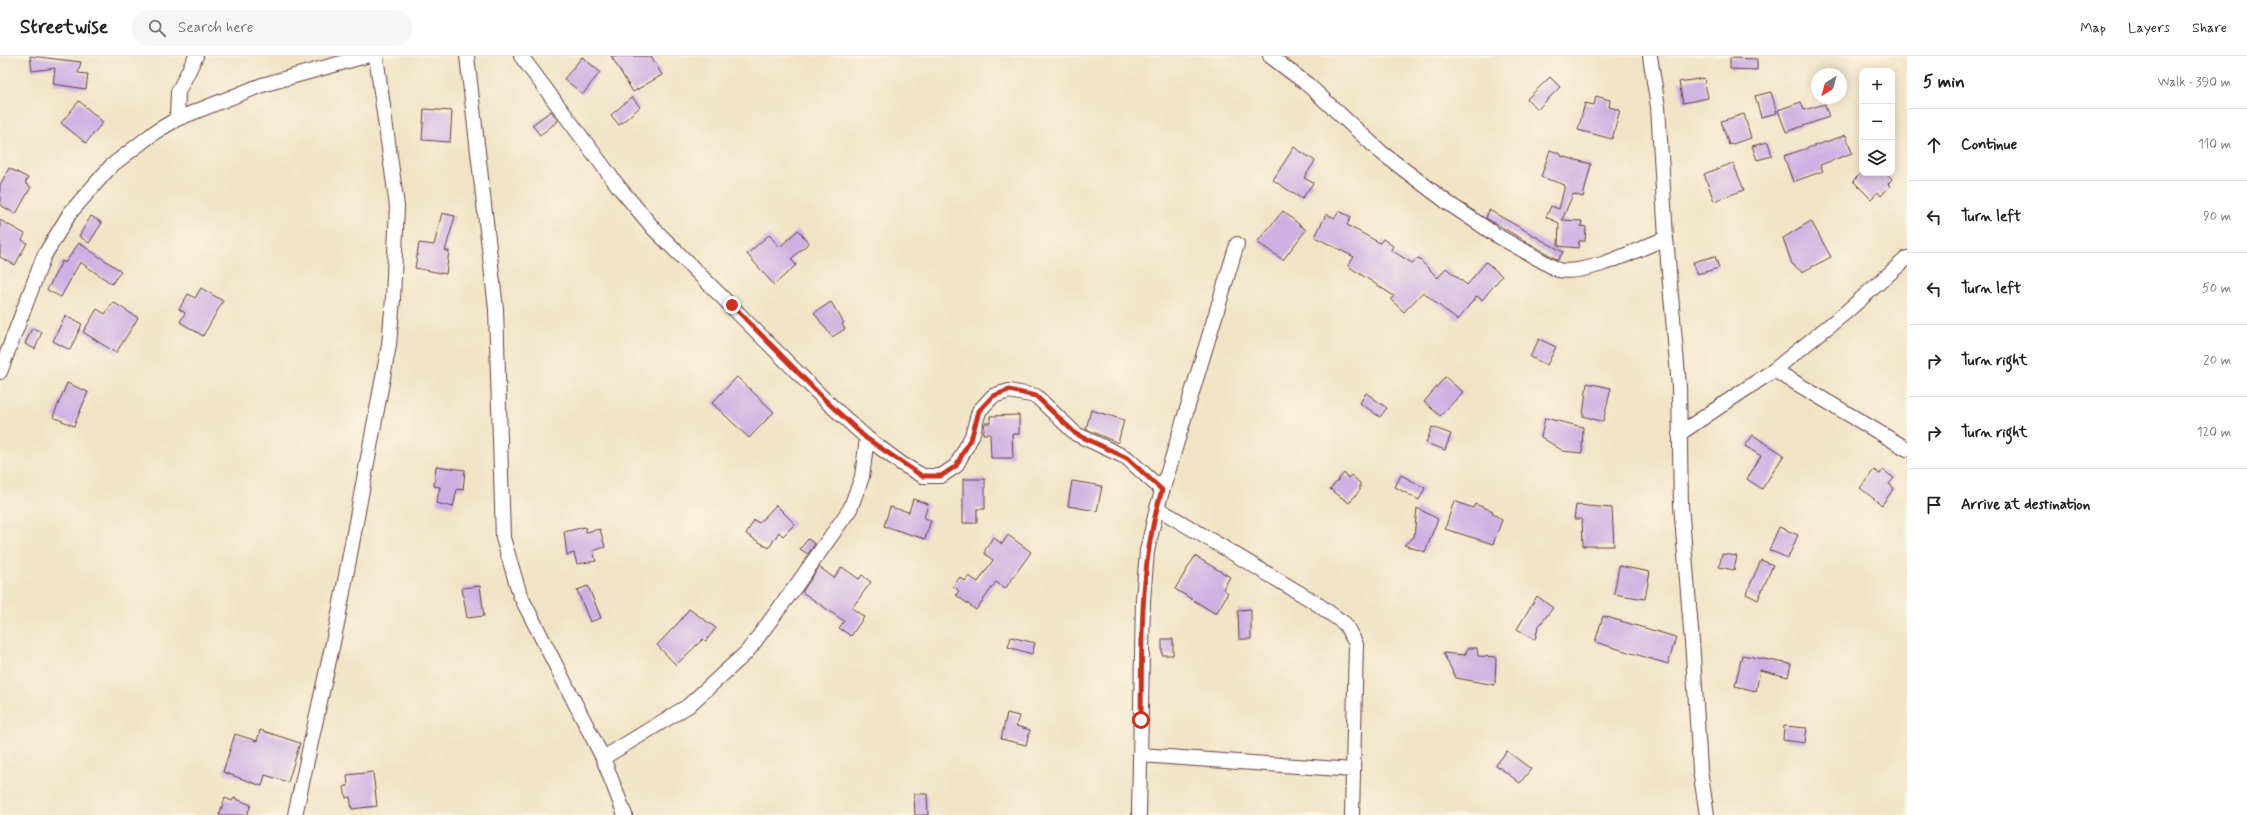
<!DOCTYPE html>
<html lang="en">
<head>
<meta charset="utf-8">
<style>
	:root { --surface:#fff; --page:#f6f6f6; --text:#202124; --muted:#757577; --line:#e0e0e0 }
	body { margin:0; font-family:Mynerve,sans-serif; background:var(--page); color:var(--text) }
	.controls { position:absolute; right:12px; top:12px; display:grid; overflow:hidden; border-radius:8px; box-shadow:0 2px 10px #0003 }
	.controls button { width:36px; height:36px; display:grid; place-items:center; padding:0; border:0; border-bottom:1px solid var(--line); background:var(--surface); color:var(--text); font:20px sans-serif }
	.compass { position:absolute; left:1811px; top:12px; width:36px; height:36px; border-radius:50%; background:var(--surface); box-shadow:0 2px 10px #0003; rotate:217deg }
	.stop { position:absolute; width:12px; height:12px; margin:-9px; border:3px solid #c8321e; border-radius:50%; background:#fff }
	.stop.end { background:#c8321e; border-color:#fff; box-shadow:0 1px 4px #0008 }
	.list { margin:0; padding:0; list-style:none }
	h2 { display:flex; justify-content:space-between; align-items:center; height:52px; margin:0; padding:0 16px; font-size:17px }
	h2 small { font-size:13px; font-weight:400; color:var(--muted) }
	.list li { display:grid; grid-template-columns:26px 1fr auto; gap:12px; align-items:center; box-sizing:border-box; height:72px; padding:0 16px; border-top:1px solid var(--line) }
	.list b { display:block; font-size:15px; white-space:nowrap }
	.list em { font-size:13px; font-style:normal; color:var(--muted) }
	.icon { flex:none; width:22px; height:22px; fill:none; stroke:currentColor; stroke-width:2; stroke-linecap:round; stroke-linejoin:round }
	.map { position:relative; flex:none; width:1907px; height:759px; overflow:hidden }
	header { display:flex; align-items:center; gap:24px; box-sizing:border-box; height:56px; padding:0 20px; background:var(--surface); border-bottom:1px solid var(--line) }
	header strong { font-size:19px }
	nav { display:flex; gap:22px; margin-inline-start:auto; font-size:14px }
	.search { width:280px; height:36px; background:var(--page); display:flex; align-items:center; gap:10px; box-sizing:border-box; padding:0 14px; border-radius:22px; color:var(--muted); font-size:15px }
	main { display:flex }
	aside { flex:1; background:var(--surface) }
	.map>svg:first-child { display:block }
</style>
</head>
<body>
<header>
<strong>Streetwise</strong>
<div class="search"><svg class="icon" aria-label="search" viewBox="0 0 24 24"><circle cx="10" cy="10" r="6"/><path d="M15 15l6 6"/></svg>Search here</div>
<nav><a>Map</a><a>Layers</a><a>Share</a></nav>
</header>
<main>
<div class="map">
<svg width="1907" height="759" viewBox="0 0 1907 759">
	<rect width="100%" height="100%" fill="#fcf5e5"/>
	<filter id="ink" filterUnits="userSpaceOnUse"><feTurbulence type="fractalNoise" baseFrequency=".025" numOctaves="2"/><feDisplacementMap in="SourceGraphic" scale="8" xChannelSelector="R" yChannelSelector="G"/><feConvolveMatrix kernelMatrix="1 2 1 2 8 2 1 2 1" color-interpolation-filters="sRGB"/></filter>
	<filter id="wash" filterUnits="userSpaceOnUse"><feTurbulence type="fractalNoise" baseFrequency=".012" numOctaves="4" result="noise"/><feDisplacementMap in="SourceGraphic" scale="16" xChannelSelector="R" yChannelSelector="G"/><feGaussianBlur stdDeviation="0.9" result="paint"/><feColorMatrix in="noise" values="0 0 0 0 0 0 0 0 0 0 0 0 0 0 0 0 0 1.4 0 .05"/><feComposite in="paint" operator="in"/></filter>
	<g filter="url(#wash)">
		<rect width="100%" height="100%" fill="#f1e4c6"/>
		<g id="blocks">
			<path fill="#ceb0e3" d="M30,0L81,6L78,17L88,18L86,33L53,28L55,12L32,15Z
				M611,0H651L662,19L633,36Z
				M582,1L600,16L583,38L564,23Z
				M1730,2L1757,3V14L1730,13Z
				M1550,21L1560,31L1538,53L1527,43Z
				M1704,22L1708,42L1683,47L1679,26Z
				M1771,36L1777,57L1761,61L1755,40Z
				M1596,40L1610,44L1609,51L1620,54L1612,83L1578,74L1585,47L1594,49Z
				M632,41L640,51L619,69L611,59Z
				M79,45L103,66L86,87L61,67Z
				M1801,46L1804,54L1825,48L1829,61L1786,76L1778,54Z
				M424,53L452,55L450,86L422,84Z
				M551,55L558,65L540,79L532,69Z
				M1744,58L1751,82L1729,89L1721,65Z
				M1846,79L1852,97L1820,109L1823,115L1793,126L1784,100Z
				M1768,86L1772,100L1757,104L1752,90Z
				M1294,91L1315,105L1304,122L1313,127L1302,143L1273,124Z
				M1550,94L1561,98V100L1591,108L1583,141L1573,138L1562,164L1582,165L1581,170L1586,171L1585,185H1579L1578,192L1558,190L1559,167L1546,161L1551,150L1559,153L1565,129L1541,121Z
				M1733,107L1744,134L1714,145L1704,118Z
				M9,112L28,122L25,127L31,131L16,158L0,149V129Z
				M1861,117H1886L1892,123L1888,128L1890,130L1881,140L1878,136L1871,143L1853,125Z
				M1489,154L1563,196L1558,204L1486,162Z
				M1283,155L1306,174L1283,204L1257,186Z
				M1339,155L1351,161L1347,169L1380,187L1383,183L1393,190L1391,194L1412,207L1418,202L1438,222L1446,212L1467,229L1486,206L1502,220L1482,244L1477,240L1457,264L1423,236L1404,256L1391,244L1394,240L1348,210L1354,201L1315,181L1326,158L1335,162Z
				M442,157L455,160L445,195H449L446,218L415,212L419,187L434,189Z
				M91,160L102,167L89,187L79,180Z
				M0,164L25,178L22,184L27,187L15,209L0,201Z
				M1811,165L1831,201L1802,216L1792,208L1783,182Z
				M798,174L809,187L791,203L796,209L774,229L747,198L769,179L780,191Z
				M79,187L121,215L112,228L80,206L61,241L47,234L62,205L65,207Z
				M1715,200L1719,212L1697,218L1693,206Z
				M201,232L223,245L203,280L180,266L185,257L179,253L188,238L195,242Z
				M113,246L138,262L116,297L83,276L97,253L105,258Z
				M831,246L844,267L842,268L845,273L832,281L814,257Z
				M65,260L82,268L70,294L53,285Z
				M32,272L42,276L35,293L25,288Z
				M1539,283L1556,291L1547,309L1530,301Z
				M737,321L774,356L749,382L712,347Z
				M1445,321L1463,336L1440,360L1424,346Z
				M67,327L88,336L74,370L53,361Z
				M1587,327L1611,332L1603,366L1583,360Z
				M1366,337L1387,352L1380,361L1360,347Z
				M1091,354L1124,364L1118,387L1086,373Z
				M1019,359V378H1012L1013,402H991L990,378H983L985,367H990V360Z
				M1545,362L1583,371L1582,397L1563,395L1541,381Z
				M1432,371L1451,378L1445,394L1426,387Z
				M1753,379L1784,399L1762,433L1747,423L1761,400L1745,390Z
				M436,410L465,414L463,434L457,433L453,451L436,447L440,431L434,430Z
				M1874,414L1880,418L1883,414L1894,422L1889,428L1894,432L1882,449L1860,432Z
				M1344,417L1348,422L1351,419L1360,427V434L1349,447L1330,433Z
				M1401,419L1425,432L1419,444L1395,431Z
				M963,423H985V453H977V467H963Z
				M1072,425L1102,430L1097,455L1068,450Z
				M913,443L928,448L924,462L931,464L925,483L884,470L890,451L909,456Z
				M1454,445L1473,452L1475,448L1493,455L1492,457L1502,464L1493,488L1445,473Z
				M776,449L795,468L783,480L779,476L769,492L746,478L754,464L759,467Z
				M1576,449L1612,452L1614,490H1583L1582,463H1574Z
				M1417,452L1438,463L1425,496L1404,489L1414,481Z
				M585,471L586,476L600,473L605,491L593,495L596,505L577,508L574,497L567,499L564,476Z
				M1779,471L1798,479L1788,502L1769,494Z
				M1008,479L1031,496L1005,533L996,526L976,554L956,539L959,535L953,530L960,521L965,525L969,520L978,526L993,504L985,498V494L993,481L1002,488Z
				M808,483L815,488L808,498L800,493Z
				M1722,498L1737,500L1734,514L1719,511Z
				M1195,500L1230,521L1223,533L1228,537L1216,558L1175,533Z
				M1761,504L1773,509L1758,544L1746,538Z
				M1619,510L1650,516L1645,543L1614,538Z
				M819,511L834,522L842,511L859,523L862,519L871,526L852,552L864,561L851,580L839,572L844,565L802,536Z
				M480,530L484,560L467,562L462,532Z
				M588,530L601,562L590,566L577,534Z
				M1537,540L1553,552L1538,571L1535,584L1517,573Z
				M689,553L716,572L706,585L703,583L676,609L657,589L680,565Z
				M1251,553V583H1239L1238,554Z
				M1603,560L1676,581L1668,608L1595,586Z
				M1011,581L1035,587L1032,598L1008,591Z
				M1162,583H1173V599H1162Z
				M1468,592H1477L1478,600L1496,601L1495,629L1456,622L1443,597L1465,599Z
				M1742,599L1791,608L1788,621L1760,614L1756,635L1735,630Z
				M1007,657L1019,660L1016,670L1030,674L1026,689L1001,683Z
				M1784,670L1807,672L1805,687L1783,684Z
				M260,674L300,687L288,726L265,719L262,730L223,716L235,678L257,685Z
				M1507,695L1531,713L1520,727L1496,709Z
				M373,716L377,750L352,753L350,741L346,742L344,730H348L347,719Z
				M914,738H927L928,759H915Z
				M225,742L232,745L234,742L251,749L247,759H219Z"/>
		</g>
	</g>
	<g filter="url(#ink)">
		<use href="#blocks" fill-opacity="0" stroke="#633d42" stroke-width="1"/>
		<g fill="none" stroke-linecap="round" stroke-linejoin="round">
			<defs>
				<path id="minor" d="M467,0L496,253L503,482L520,539L603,702L625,759
					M521,0L618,130L654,173L825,344L867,382L902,408L923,420H941L956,410L972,380L979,355L993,340L1009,335L1036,340L1076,378L1127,402L1162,434
					M1270,0L1307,28L1382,97L1448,147L1496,179L1558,214C1586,220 1639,193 1666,182
					M1650,0L1658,51L1666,182L1679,331L1681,449L1693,599L1700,714L1707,759
					M177,63L178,36L196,0
					M1774,314L1907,393
					M0,316L44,200L70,157L111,110L155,76L177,63L262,29L366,0
					M1679,378L1774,314L1845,257L1907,202
					M1157,452L1313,545L1345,568L1356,588L1352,759
					M1140,699L1353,714
					M603,702L688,650L747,596L798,527L850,453L862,421L867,382
					M295,759L337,568L389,289L393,243L397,150L376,0
					M1139,759L1143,544L1147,495L1157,452L1237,188"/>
			</defs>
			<use href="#minor" stroke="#633d42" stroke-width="16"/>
			<use href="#minor" stroke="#fff" stroke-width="14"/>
		</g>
	</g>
	<g fill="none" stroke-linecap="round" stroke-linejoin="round" filter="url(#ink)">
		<path stroke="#c8321e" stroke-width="5" d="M732,249L825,344L866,382L922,420H941L956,410L972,380L979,355L993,340L1009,334L1036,340L1076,378L1127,402L1162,434C1139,509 1142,586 1141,664"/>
	</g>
</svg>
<div class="controls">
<button>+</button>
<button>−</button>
<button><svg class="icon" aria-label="layers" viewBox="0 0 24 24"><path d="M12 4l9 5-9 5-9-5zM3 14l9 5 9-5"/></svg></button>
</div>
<svg class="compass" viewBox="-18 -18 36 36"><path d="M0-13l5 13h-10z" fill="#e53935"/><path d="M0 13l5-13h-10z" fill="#757577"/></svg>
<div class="stop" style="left:1141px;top:664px"></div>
<div class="stop end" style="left:732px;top:249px"></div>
</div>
<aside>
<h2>5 min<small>Walk · 390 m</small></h2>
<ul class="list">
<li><svg class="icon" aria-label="ahead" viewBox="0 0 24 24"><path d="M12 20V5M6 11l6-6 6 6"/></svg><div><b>Continue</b></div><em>110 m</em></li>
<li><svg class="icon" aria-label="left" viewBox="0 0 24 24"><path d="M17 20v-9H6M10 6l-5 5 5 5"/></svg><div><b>Turn left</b></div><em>90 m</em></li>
<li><svg class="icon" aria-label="left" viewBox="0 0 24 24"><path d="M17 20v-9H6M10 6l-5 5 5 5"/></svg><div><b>Turn left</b></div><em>50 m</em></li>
<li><svg class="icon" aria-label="right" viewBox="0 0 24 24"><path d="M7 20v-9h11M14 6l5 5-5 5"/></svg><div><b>Turn right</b></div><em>20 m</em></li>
<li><svg class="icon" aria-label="right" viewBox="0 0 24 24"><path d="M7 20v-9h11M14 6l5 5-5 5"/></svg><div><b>Turn right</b></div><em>120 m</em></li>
<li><svg class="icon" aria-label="arrive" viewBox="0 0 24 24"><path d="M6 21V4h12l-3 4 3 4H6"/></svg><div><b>Arrive at destination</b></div></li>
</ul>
</aside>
</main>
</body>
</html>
